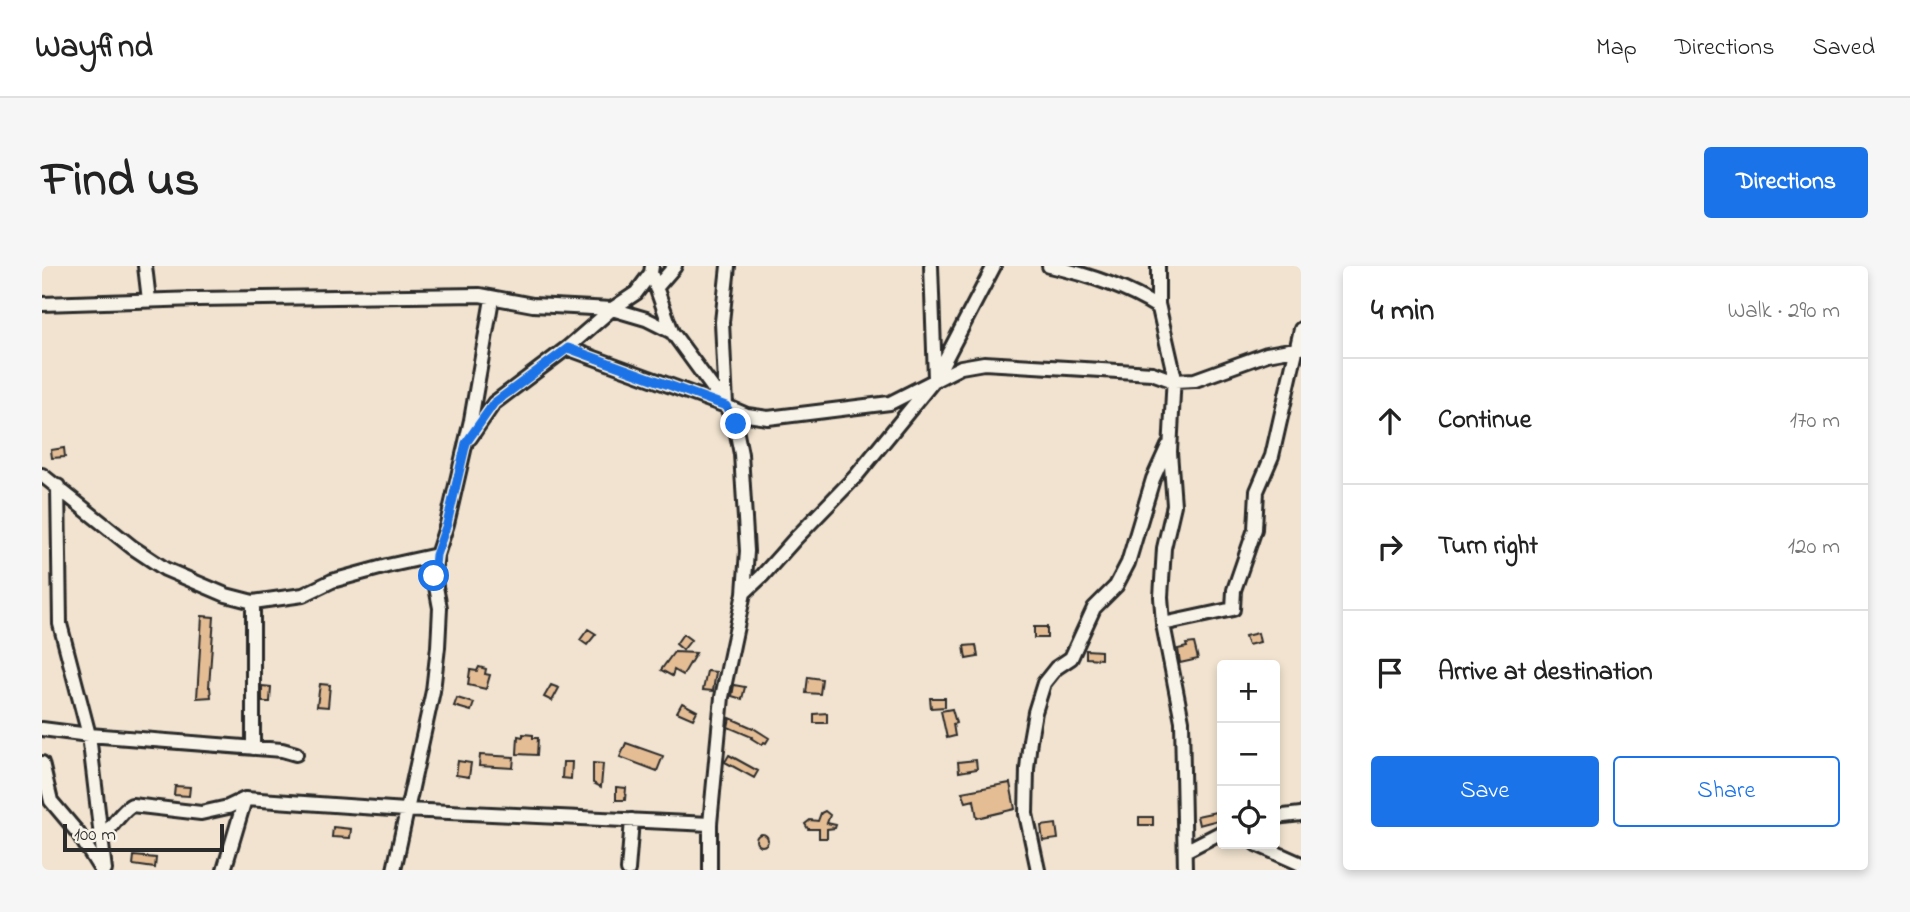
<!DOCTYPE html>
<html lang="en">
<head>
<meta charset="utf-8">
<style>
	:root { --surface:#fff; --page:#f6f6f6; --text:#222; --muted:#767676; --line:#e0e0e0; --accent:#1a73e8 }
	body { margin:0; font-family:"Indie Flower",sans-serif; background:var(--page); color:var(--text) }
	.controls { position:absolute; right:21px; bottom:21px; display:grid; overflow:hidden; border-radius:7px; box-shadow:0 4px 10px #0003 }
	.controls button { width:63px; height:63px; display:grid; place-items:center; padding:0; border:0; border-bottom:2px solid var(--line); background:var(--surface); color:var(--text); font:35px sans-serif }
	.scale { position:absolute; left:21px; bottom:18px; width:161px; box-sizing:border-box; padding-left:7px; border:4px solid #2b2b2b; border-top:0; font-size:19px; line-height:24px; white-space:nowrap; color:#2b2b2b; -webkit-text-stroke:5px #f7f3e8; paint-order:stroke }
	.stop { position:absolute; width:21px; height:21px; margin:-16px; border:5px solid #1a73e8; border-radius:50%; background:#fff }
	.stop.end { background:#1a73e8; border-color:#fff; box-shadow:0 2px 7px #0008 }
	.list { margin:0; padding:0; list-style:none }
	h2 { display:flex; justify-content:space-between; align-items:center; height:91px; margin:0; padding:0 28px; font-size:30px }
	h2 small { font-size:23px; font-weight:400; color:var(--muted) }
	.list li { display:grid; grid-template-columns:46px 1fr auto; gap:21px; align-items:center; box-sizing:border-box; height:126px; padding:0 28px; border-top:2px solid var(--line) }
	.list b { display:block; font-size:26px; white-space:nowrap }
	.list em { font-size:23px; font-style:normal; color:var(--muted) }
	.actions { display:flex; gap:14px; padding:21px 28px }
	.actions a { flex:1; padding:16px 0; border:2px solid var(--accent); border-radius:7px; text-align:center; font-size:24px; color:var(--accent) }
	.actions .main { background:var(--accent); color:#fff }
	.icon { flex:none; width:38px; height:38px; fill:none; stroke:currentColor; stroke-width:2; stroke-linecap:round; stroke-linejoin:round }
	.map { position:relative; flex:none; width:1259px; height:604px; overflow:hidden; border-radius:7px }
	header { display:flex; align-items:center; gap:42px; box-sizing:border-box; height:98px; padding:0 35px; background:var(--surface); border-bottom:2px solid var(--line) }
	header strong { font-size:33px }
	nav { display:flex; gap:38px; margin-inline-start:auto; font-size:24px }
	.intro { display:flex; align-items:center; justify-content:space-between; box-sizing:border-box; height:168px; padding:0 42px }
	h1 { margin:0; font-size:49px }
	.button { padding:18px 32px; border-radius:7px; background:var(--accent); color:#fff; font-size:24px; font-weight:700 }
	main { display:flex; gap:42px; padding:0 42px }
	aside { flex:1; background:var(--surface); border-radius:7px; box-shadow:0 4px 10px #0003 }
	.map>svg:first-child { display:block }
</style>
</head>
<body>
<header>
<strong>Wayfind</strong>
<nav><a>Map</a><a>Directions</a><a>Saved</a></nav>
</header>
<div class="intro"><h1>Find us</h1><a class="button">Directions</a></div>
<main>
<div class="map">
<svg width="1259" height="604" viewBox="0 0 1259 604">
	<rect width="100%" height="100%" fill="#f1e3cf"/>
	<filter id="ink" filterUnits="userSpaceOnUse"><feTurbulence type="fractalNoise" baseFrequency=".0143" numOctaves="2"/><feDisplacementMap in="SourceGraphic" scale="14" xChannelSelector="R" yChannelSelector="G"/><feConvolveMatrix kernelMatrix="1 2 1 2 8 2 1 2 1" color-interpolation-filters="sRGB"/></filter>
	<g filter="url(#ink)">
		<path fill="#e4bd95" stroke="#2b2b2b" stroke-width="2" d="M22,182L23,191L10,192L9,184Z
			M160,350L172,351L167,421H168L169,431L155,432Z
			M992,361H1005V372H992Z
			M546,363L554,368L545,379L538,374Z
			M1216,367L1218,376L1206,379L1203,370Z
			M641,368L649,374L641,384L634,378Z
			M1152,377L1156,393L1138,397L1136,383L1145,381L1144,378Z
			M934,379L936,391L924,393L922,380Z
			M1044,384L1059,385V393L1044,392Z
			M632,386L654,387L641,409L632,404L630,410L619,404Z
			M437,401L444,403L443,408L448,409L444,423L426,419L428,404L435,405Z
			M665,405L674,406L671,425L661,424Z
			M766,411L780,413L778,428L764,427Z
			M278,418L288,419L286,441L275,440Z
			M509,419L517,422L510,435L502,431Z
			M692,419L703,421L700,433L690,430Z
			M220,420L229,421L228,436H220Z
			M415,432L432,437L429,445L412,440Z
			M888,432H903V441L889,442Z
			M640,437L655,445L651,453L635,446Z
			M910,443L914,457L911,458L913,470L905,472L899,445Z
			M785,447V457H772V448Z
			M688,452L711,462L727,472L724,477L722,476L720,479L709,472L710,471L686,461Z
			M481,468L491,469V472H496L495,489L475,488L476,470L481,471Z
			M584,477L621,490L615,505L578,491Z
			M438,489L472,491L471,502L437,500Z
			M687,489L716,505L712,512L683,496Z
			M934,494L935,503L917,506L916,496Z
			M416,495L429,497L427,511L414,509Z
			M521,496H530L529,513L520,512Z
			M551,497L561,498L559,521L551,517Z
			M968,517L973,543L935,552L932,534L924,536L920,526Z
			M133,520L148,521L147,530L132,529Z
			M574,521L584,522L583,534H574Z
			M783,545L788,549L785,557L794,559L793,562L785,563V572H777V563H766L763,558L768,554L776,555L779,547Z
			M1174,546L1176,554L1157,559L1155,550Z
			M1097,551H1111V559H1097Z
			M1014,558L1016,573L1001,575L999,560Z
			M291,561L309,563L308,572L290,571Z
			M714 574a6 6 0 1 1 12 0a6 6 0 1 1-12 0Z
			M92,590L114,592L113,602L91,599Z"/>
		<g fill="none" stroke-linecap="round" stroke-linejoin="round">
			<defs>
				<path id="minor" d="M103,0L107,34
					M889,0L893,112
					M1007,0C1044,8 1084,21 1117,42
					M1116,0V38L1132,108L1128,186L1132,239L1122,282L1119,331L1121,358L1140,455L1143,604
					M609,7L630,66L684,140L693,158L699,188L705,285L702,327L680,431L668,558V604
					M614,22L633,0
					M0,38L155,33L438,29L491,39L570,43L594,27L609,7L610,0
					M525,82L684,140L705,149L726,152L848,137L919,101L942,97L1110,107L1132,115L1153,114L1225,88L1259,82
					M684,139L680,56L686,0
					M428,172L452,137L525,82L570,43L604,53L630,66
					M0,209L90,281L123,303L184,329L211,336L261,329L290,315L345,300L395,289
					M16,220L18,358L47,469L63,604
					M702,327L720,310L753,273L814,210L893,113L952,0
					M1121,358L1191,343L1192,324L1213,263L1215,225L1230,190L1259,63
					M0,463L47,469L240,484L254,488
					M211,482V336
					M0,497L9,535L36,567L59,604
					M1233,551L1259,548
					M60,571C68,563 81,543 90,539L159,547L186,541L203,533L364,544L668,558
					M1214,578L1259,598
					M1143,585L1180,566
					M182,604L203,533
					M352,604L391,425L396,381L398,342L392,310L395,289L405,258L429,154L450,33
					M586,604L590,554
					M996,604L984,548L985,503L988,474L993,446L1002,417L1014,402L1029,392L1052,342L1074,320L1086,297L1111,213L1126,180"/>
			</defs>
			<use href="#minor" stroke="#2b2b2b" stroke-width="18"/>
			<use href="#minor" stroke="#f7f3e8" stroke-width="12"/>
		</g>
	</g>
	<g fill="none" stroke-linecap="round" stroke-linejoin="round" filter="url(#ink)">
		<path stroke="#1a73e8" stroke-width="9" d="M392,310L394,289L405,258L424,177L452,137L526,82L684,140L694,158"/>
	</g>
</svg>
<div class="controls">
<button>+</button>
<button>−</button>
<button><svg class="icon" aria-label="locate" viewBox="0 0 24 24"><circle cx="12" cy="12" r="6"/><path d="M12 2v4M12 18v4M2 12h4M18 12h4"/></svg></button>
</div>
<div class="scale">100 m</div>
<div class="stop" style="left:392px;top:310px"></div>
<div class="stop end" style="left:694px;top:158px"></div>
</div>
<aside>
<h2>4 min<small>Walk · 290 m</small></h2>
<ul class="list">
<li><svg class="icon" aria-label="ahead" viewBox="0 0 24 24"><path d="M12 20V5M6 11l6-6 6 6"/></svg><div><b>Continue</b></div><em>170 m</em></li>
<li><svg class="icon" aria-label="right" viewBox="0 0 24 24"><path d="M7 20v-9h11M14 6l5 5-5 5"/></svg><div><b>Turn right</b></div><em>120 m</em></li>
<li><svg class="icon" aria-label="arrive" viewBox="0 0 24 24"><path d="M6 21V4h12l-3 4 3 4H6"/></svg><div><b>Arrive at destination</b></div></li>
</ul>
<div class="actions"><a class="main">Save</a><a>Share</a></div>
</aside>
</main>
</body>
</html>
